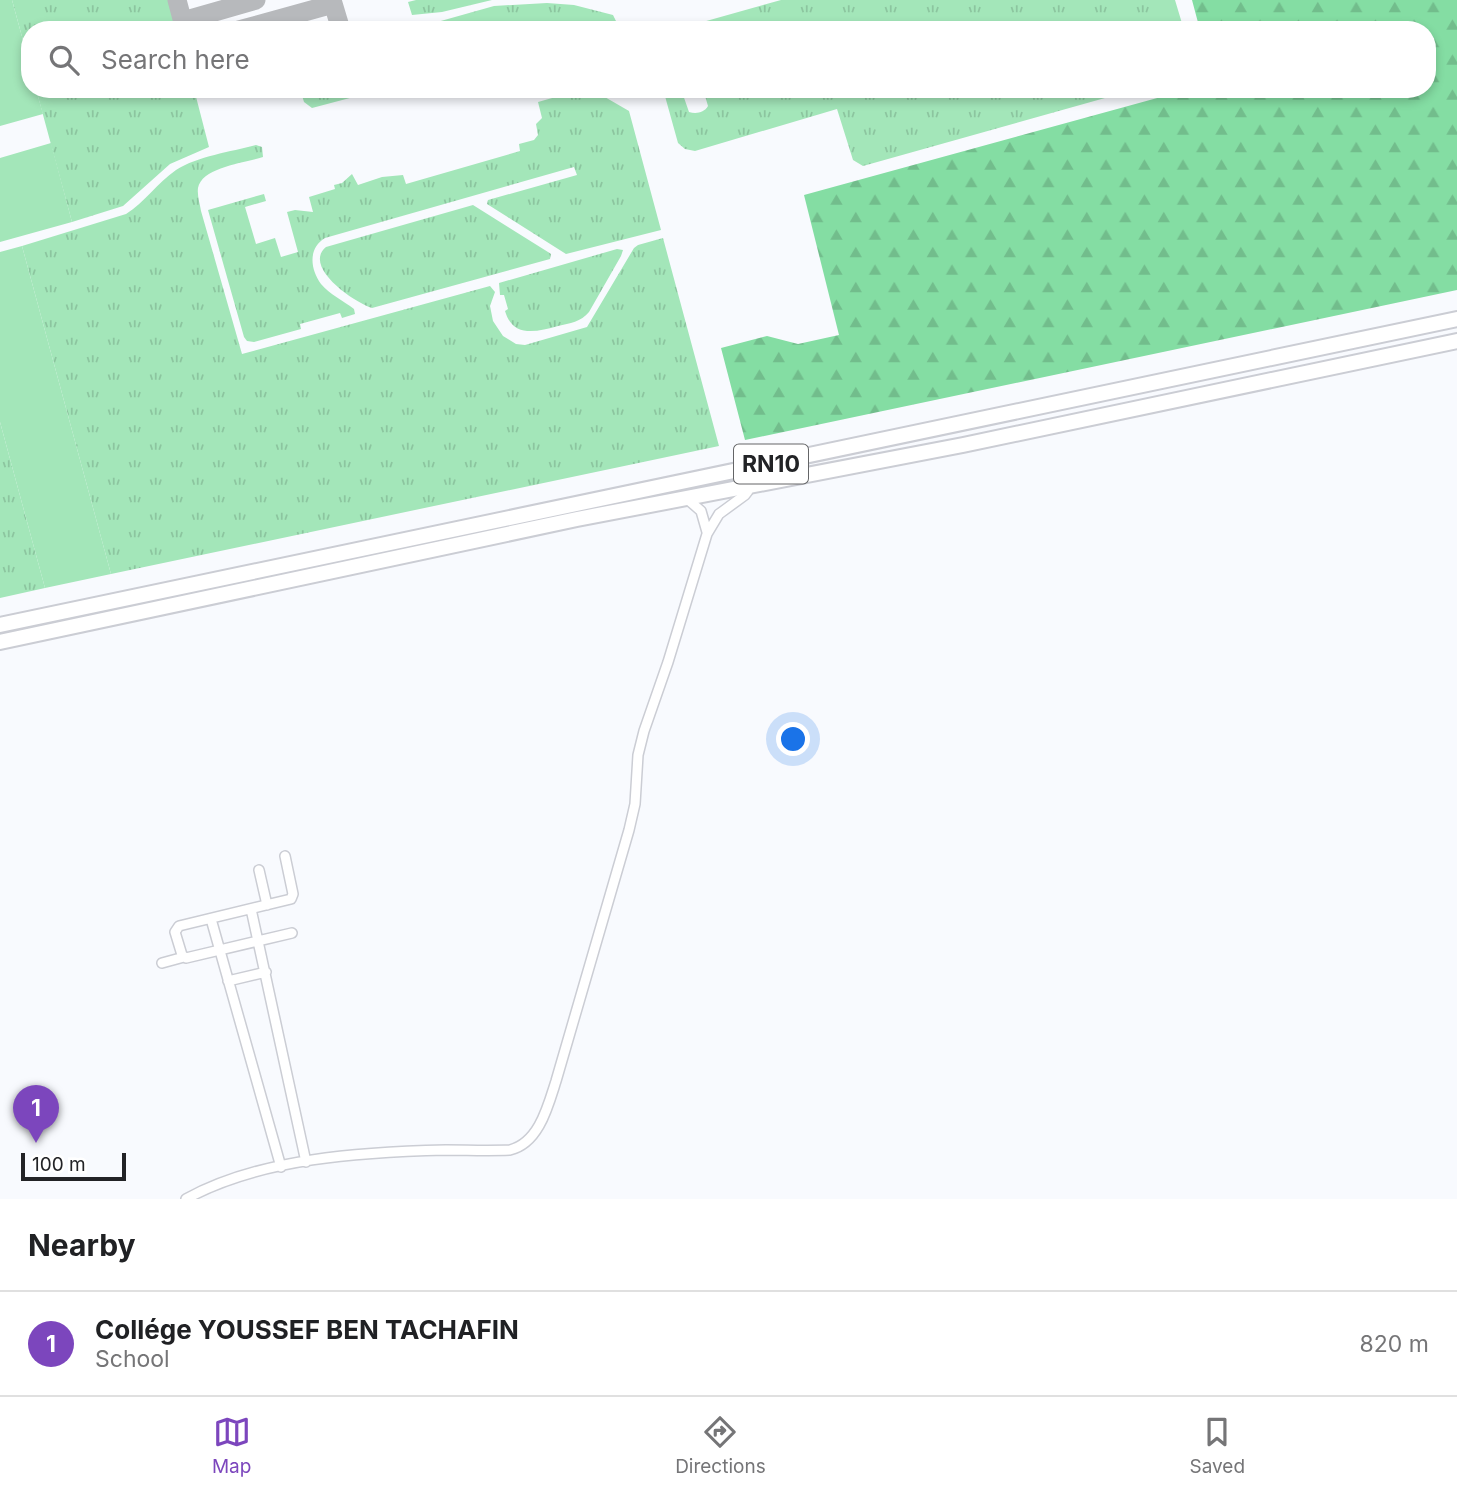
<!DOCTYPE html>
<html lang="en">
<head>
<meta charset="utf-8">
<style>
	:root { --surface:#fff; --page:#f6f6f6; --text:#202124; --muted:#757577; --line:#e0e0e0; --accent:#7c46bd }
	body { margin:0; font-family:Inter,sans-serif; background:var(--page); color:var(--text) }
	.scale { position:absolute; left:21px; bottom:18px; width:105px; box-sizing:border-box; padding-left:7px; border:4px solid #222326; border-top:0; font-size:19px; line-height:24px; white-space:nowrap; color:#222326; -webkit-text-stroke:5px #fff; paint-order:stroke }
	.you { position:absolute; left:794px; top:740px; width:24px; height:24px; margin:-18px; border:5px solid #fff; border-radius:50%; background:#1a73e8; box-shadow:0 0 0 10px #1a73e833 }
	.badge { display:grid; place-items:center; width:46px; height:46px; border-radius:50%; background:var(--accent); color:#fff; font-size:23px; font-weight:700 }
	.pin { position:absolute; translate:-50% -58px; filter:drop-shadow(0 2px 4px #0008) }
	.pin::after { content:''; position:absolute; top:37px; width:24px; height:21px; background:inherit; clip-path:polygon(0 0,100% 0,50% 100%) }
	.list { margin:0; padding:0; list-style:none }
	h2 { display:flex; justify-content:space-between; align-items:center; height:91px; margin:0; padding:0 28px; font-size:30px }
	h2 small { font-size:23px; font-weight:400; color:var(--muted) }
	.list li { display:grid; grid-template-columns:46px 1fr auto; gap:21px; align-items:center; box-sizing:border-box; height:105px; padding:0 28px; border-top:2px solid var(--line) }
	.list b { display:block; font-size:26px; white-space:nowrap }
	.list p { margin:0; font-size:23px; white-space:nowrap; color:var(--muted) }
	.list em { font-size:23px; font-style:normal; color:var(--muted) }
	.icon { flex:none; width:38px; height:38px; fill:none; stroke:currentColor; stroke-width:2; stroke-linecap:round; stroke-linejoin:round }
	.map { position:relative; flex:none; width:1457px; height:1199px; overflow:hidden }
	.search { position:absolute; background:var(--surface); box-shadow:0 4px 10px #0003; left:21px; right:21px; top:21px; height:77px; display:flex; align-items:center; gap:18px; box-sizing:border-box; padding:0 24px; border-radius:28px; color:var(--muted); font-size:26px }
	.sheet { height:196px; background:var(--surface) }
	nav { display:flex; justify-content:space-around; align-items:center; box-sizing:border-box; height:98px; border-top:2px solid var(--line); background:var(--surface); font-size:19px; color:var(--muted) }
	nav a { display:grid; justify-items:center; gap:4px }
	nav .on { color:var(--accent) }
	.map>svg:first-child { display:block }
</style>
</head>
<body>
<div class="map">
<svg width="1457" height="1199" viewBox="0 0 1457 1199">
	<defs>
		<pattern id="grass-tufts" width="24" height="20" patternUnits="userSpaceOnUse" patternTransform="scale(1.75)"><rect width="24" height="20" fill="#a3e6b9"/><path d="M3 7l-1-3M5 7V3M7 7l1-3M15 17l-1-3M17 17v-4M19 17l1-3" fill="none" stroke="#8cc59f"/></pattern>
		<pattern id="forest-firs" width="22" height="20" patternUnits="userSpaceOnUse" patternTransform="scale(1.75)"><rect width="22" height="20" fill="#84dda3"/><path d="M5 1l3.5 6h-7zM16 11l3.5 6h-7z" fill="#72bd8c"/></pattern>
	</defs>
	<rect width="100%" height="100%" fill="#f8fafe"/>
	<path fill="url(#grass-tufts)" d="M12,0H170L178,30H30V66Z
		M416,0H492L442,12L412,15L408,2Z
		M781,0H1175L1184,30H685V27Z
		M547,3L574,5L613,15L618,25L601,30H424L423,26L494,6Z
		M36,89H194L209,147L170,164L123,206L72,222Z
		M300,89H384L312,108L304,102Z
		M584,89H591L629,111L661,230L566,254L487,204L488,200L577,175L574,167L325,238C308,248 310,269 321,284C329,294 344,301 354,309L355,314L342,318L340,313L300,324L301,329L254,342L247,341L244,337L208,210L264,194L266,201L245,207L256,244L275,238L281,257L298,252L287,212L295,210L313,212L309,197L335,189L334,185L342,183L352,174L358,185L382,177L403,175L406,184L520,151L519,144L534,140L538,135L536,124L542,118L538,102Z
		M663,89H681L689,112C696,114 704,113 708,106L703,89H1137L863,166L853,160L837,109L695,151L685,149L678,143Z
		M256,145L262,147L263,157C245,163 202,167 198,188C197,196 200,204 201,211L242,354L490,286L495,292L490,306L493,321L503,336L516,344L525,345L587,327L634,248L638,245L663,238L719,446L111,574L22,246L126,214C145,202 157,183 176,170C198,156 230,152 256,145Z
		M473,205L548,252L551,254L550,259L372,308C355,303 302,267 326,247Z
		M617,249L623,250L621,256L589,312C581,322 570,323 558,326C536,332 513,338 505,311L508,309L504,295H500L499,283Z
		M0,422L45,588L0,598Z"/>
	<path fill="url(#forest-firs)" d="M1192,0H1457V290L745,440L721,348L767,336L798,344L839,335L804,195L1190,89H1427V30H1200Z"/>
	<path fill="#a3e6b9" d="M0,0H12L30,66V89H36L43,114L0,126Z
		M51,143L72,222L0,242V158Z
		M22,246L111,574L45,588L0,422V252Z"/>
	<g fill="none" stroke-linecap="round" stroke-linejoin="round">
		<path stroke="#b7b9bc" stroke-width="19" d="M177,0L185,30
			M332,0L341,30
			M183,21L256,0
			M239,30L333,4"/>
		<defs>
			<path id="minor" d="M686,498L701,511L707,532
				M285,856L293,894L291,899L179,926L175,932L182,955L186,958L292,933
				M259,870L267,905
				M251,909L306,1162
				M211,919L281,1167
				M162,963L184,957
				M228,981L266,972
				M186,1199C260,1158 362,1152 446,1150C467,1150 488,1151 510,1150C539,1143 548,1106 556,1081L629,830L635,804L638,755L644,731L668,662L707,534L719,514L745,495L748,491V485"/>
			<path id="highway" d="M0,625L1457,319
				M0,642L577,519L963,445L1457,341"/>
		</defs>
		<use href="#minor" stroke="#cbcdd4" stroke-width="12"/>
		<use href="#highway" stroke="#cbcdd4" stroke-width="18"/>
		<use href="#minor" stroke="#fff" stroke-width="9"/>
		<use href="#highway" stroke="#fff" stroke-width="14"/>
	</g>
	<g text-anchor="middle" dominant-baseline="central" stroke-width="7" stroke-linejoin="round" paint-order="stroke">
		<rect fill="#fff" stroke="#646567" stroke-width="2" x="734" y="444.5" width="74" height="39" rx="5"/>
		<g font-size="23" font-weight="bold" fill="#222326">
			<text x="771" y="464">RN10</text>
		</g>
	</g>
</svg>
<div class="scale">100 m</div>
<div class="you"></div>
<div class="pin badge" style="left:36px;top:1143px">1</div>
<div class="search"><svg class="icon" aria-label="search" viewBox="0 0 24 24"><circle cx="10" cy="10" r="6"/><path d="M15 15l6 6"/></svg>Search here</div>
</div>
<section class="sheet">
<h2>Nearby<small></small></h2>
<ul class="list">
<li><span class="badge">1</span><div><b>Collége YOUSSEF BEN TACHAFIN</b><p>School</p></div><em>820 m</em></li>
</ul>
</section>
<nav>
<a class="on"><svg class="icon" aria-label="map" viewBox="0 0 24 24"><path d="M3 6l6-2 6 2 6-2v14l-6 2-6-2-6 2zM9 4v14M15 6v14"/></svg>Map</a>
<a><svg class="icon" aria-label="directions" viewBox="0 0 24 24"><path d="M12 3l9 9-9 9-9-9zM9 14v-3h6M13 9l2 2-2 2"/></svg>Directions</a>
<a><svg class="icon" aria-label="saved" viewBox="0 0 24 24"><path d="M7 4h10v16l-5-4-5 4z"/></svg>Saved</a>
</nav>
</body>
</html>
